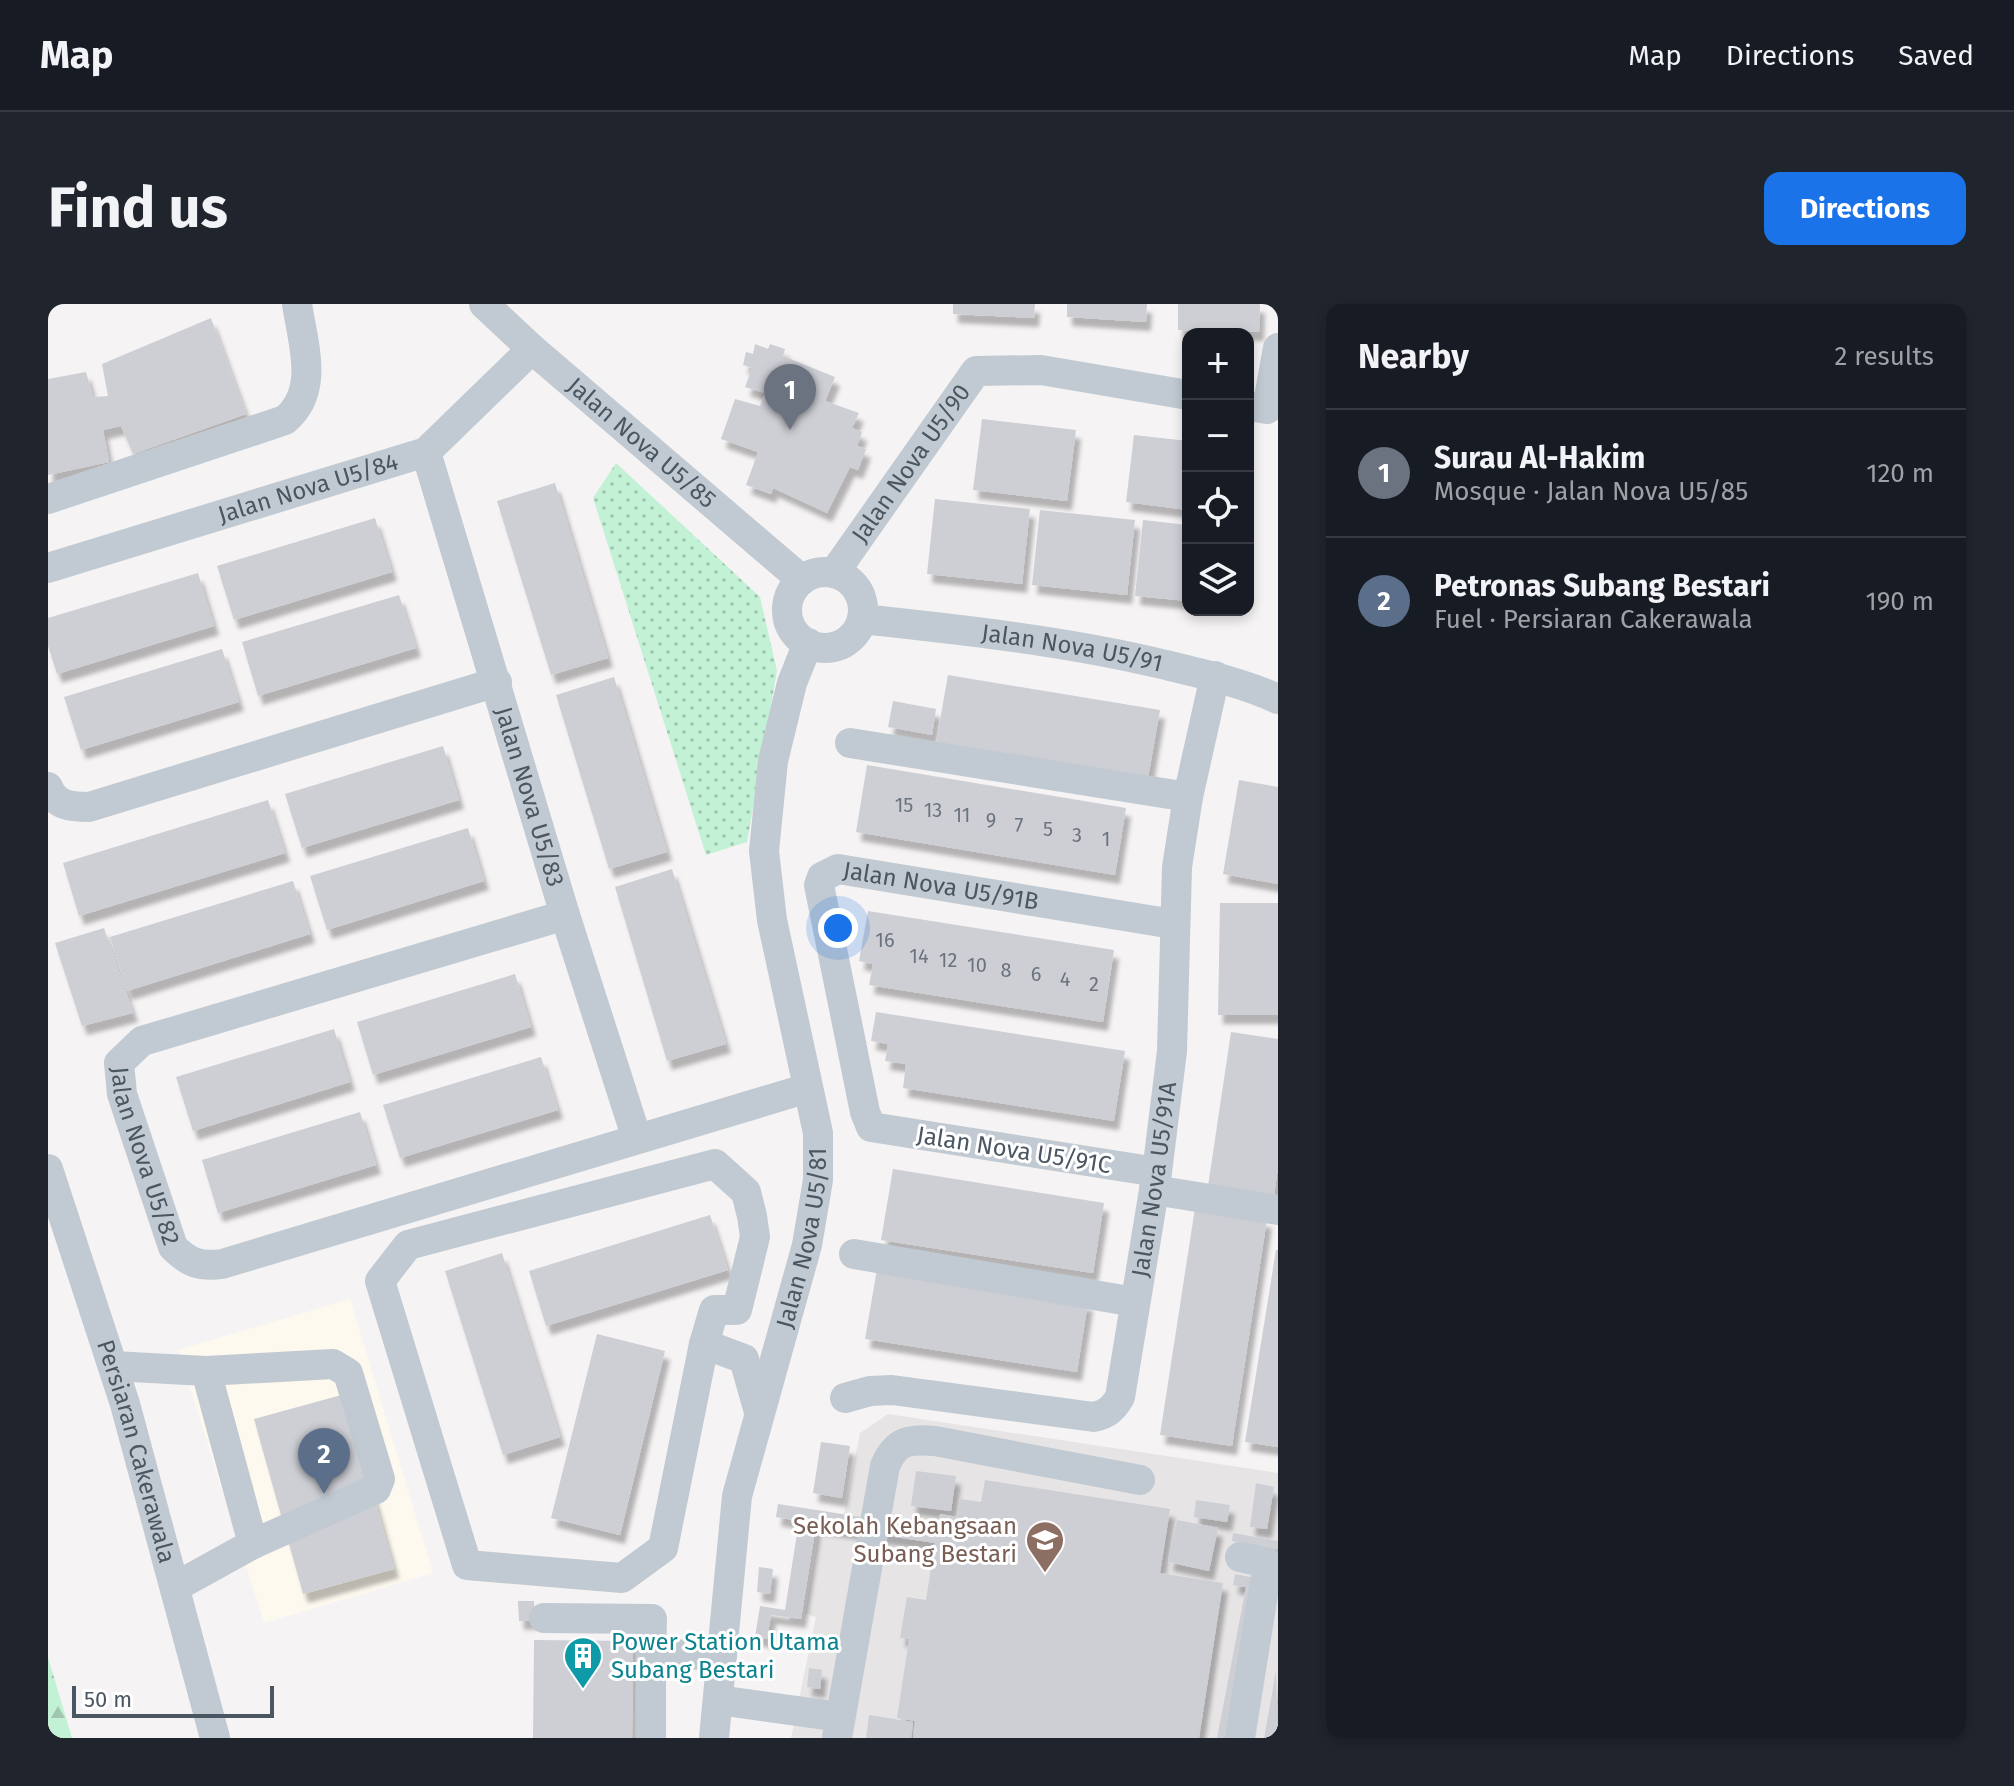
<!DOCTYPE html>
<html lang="en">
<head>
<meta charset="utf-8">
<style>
	:root { --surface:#171b24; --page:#20242c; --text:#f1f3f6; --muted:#9ea1a6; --line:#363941; --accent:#1a73e8 }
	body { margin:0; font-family:"Fira Sans",sans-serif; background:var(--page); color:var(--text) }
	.controls { position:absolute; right:24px; top:24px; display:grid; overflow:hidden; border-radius:16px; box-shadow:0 4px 12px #0003 }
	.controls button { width:72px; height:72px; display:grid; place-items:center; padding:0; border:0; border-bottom:2px solid var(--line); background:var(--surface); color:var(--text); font:40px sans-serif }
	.scale { position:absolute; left:24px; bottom:20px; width:202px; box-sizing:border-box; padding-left:8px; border:4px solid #4a5661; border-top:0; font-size:22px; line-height:28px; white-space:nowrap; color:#4a5661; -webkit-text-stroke:6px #fff; paint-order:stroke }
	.you { position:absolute; left:790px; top:624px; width:28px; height:28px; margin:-20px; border:6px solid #fff; border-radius:50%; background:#1a73e8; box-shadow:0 0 0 12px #1a73e833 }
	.badge { display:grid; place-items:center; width:52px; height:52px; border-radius:50%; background:var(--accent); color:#fff; font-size:26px; font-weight:700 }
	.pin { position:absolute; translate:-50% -66px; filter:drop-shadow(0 2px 4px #0008) }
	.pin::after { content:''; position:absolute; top:42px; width:28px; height:24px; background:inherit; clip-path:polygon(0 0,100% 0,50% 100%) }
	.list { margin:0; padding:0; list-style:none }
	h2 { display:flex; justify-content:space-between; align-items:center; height:104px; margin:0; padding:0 32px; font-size:34px }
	h2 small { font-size:26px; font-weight:400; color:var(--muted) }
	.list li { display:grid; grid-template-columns:52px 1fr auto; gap:24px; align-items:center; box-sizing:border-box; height:128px; padding:0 32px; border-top:2px solid var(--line) }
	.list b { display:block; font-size:30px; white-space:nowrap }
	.list p { margin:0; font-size:26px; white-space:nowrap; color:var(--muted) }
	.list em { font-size:26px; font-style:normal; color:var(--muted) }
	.icon { flex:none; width:44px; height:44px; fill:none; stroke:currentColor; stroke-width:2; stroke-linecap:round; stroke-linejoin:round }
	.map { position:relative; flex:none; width:1230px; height:1434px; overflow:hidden; border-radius:16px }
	header { display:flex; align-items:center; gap:48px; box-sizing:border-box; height:112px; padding:0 40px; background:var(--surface); border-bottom:2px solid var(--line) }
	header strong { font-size:38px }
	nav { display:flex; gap:44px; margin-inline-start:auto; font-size:28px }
	.intro { display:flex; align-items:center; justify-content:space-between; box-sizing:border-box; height:192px; padding:0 48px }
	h1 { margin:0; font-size:56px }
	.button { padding:20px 36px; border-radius:16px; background:var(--accent); color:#fff; font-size:28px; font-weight:700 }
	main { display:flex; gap:48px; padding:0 48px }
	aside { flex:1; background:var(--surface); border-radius:16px; box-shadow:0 4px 12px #0003 }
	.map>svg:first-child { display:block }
</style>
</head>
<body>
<header>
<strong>Map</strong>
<nav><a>Map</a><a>Directions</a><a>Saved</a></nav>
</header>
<div class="intro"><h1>Find us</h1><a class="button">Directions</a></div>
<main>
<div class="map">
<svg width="1230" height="1434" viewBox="0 0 1230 1434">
	<defs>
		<pattern id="grass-dots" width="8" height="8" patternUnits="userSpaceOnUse" patternTransform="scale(2)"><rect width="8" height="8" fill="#c3f1d5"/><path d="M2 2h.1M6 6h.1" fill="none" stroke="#a0c6b0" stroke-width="1.8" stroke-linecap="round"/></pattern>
		<pattern id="forest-firs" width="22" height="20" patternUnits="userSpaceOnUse" patternTransform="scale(2)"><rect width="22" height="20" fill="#c3f1d5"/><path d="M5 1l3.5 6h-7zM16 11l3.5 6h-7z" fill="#a0c6b0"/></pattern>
		<filter id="shadow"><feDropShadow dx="5" dy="9" stdDeviation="2" flood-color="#0004"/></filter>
	</defs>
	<rect width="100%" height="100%" fill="#f5f3f3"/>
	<path fill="#fdf9ef" d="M302,995L385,1269L216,1319L130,1046Z"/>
	<path fill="#e6e4e5" d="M840,1110L1230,1169V1434H743L768,1313L757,1310L771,1227L792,1229L812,1129Z"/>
	<path fill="url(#grass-dots)" d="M568,159L712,293L729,367L699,538L658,551L545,194Z"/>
	<path fill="url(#forest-firs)" d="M0,1353L24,1434H0Z"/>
	<path fill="#cdcfd5" filter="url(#shadow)" d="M905,0H987L986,14L905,10Z
		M1019,0H1099L1098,18L1019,13Z
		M1130,0H1212L1211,28L1130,26Z
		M163,14L198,110L85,150L73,122L55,126L61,158L0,171V75L38,68L45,93L60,92L54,60Z
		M707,40L720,45L722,40L737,45L735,52L787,73L777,97L811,109L804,124L814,128L809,142L818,145L810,166L802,163L779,209L725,184L723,190L698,181L710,148L673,135L687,95L712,102L717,89L697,83L704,64L695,61L698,48L705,50Z
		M934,115L1028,126L1019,197L925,186Z
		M1086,131L1140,137V206L1078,198Z
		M507,179L560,354L503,371L449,197Z
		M887,195L982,205L974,280L879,270Z
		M992,206L1087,216L1079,291L984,281Z
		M327,214L344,268L186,316L169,262Z
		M1095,216L1140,221V297L1087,292Z
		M150,269L166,322L9,370L0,342V314Z
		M351,291L368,344L210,392L194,338Z
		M174,345L191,398L33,446L16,393Z
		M900,371L1112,406L1100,474L888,439Z
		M566,373L619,548L561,565L508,391Z
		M845,397L888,405L884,431L840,423Z
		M395,442L411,496L254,544L237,490Z
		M819,461L1078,504L1067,571L808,528Z
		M1191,476L1230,483V580L1175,570Z
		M220,496L237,549L31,612L15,559Z
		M420,524L436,577L279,626L262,572Z
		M624,565L678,740L619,757L567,583Z
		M245,577L262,630L79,687L62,633Z
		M1172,599H1230V711H1170Z
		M820,607L1066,646L1055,718L821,681L825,660L811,657Z
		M56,624L85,709L34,722L7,639Z
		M467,670L483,723L325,771L309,718Z
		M828,708L1077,747L1066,817L855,784L858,760L837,757L840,740L823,737Z
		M286,725L302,778L145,827L128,773Z
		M1183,728L1230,735V863L1225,899L1159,889Z
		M493,753L510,806L352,854L335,801Z
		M312,808L328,861L170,909L154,856Z
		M845,865L1056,899L1045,969L833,936Z
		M1147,904L1219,915L1184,1142L1112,1131Z
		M662,911L680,966L498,1022L481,967Z
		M1228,946H1230V1143L1197,1138Z
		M454,949L512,1133L455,1151L397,967Z
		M829,965L1040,998L1029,1068L817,1035Z
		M549,1030L617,1047L572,1231L503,1214Z
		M297,1090L346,1265L255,1290L206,1115Z
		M773,1138L802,1142L794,1194L765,1189Z
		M868,1167L908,1172L903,1207L863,1202Z
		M937,1176L1122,1205L1112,1269L1175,1279L1151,1434H865L867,1417L849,1414L861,1335L852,1334L859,1293L878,1296L887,1239L768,1221L753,1315L723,1311L719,1335L707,1333L712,1302L737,1306L751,1217L728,1213L730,1200L890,1225L892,1210L909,1213L912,1195L933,1198Z
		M1208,1179L1226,1183L1219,1225L1202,1223Z
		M1148,1196L1182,1201L1179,1218L1146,1213Z
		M1129,1216L1170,1224L1161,1267L1120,1258Z
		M1185,1229L1230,1237V1245L1184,1237Z
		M711,1263L725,1265L722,1290L709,1288Z
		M1187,1270L1212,1275L1180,1434H1169L1198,1283L1185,1281Z
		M470,1297H486L487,1316L471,1317Z
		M486,1336L585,1337L584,1434H485Z
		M761,1364L774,1366L772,1385L759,1383Z
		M1228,1365L1230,1434H1216L1224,1390Z
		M821,1411L865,1418L863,1434H818Z"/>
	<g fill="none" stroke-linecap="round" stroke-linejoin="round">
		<g stroke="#c1cad2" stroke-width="30">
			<path id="s1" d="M436,0L484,45L754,276"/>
			<path d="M1200,102L1219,105L1230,44"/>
			<path id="s2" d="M378,148L517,611L589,835"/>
			<path d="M0,195L237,116C272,87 255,40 249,0"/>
			<path id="s3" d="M0,264L378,148L484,45"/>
			<circle cx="777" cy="306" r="38"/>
			<path id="s4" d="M786,269L928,67L993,66L1140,91"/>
			<path id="s5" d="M814,315C916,326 1019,337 1118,361C1156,370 1195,379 1230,395"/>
			<path d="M802,439L1140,493"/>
			<path d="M0,483C7,502 24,503 41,503L449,378"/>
			<path id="s6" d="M517,611L94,737L71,759L74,790L125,943C141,959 152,963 174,960L760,784"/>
			<path d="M667,860L698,888L704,912L707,933L689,1006H666L656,1040L615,1244L574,1274L419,1261L332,977L360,941Z"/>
			<path id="s7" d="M0,865L77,1100L167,1434"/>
			<path id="s8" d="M1109,868L823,823L817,808L771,581L774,573L790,565L1125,620"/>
			<path d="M1106,886L1230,906"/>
			<path d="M806,950L1087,998"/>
			<path d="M656,1040L696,1055L711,1108"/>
			<path d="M65,1062L158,1067L205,1240L127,1283"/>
			<path d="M158,1067L285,1060L300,1069L332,1175L328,1185L205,1240"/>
			<path id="s9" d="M797,1094L822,1087L844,1086L1046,1113C1059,1110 1065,1105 1072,1093L1109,868L1124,747L1129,563L1140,493L1167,372"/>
			<path d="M496,1314L604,1315L603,1350"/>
			<path d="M670,1396L792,1413"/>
			<path d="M603,1434V1350L674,1351"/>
			<path id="s10" d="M666,1434L689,1192L759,941L770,876V829L724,616L716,547L725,457L744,379L760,339"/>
			<path d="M789,1434L837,1162C848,1136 861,1135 887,1137L1092,1176"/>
			<path d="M1192,1434L1220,1259L1192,1253"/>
		</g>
	</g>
	<defs>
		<symbol id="school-pin" viewBox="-11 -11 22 30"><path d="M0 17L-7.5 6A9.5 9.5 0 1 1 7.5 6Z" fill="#8d6e63" stroke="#fff"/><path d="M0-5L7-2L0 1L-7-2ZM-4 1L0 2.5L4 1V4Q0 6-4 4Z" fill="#fff"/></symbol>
		<symbol id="building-pin" viewBox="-11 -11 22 30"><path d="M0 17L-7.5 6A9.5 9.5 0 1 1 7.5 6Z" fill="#0f9aa8" stroke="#fff"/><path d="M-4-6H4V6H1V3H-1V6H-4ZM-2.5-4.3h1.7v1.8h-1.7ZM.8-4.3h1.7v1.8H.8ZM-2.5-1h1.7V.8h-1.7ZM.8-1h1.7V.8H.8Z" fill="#fff"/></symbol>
	</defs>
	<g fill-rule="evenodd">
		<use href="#school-pin" x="975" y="1214" width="44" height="60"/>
		<use href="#building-pin" x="513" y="1330" width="44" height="60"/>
	</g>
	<g text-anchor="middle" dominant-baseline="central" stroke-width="6" stroke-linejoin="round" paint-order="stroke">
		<g font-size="20" fill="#6b747e">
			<text x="856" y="501">15</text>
			<text x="885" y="506">13</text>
			<text x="914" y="511">11</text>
			<text x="943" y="516">9</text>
			<text x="971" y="521">7</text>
			<text x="1000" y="525">5</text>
			<text x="1029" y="531">3</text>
			<text x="1058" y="535">1</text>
			<text x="837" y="636">16</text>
			<text x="871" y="652">14</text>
			<text x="900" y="656">12</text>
			<text x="929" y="661">10</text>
			<text x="958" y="666">8</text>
			<text x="988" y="670">6</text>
			<text x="1017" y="675">4</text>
			<text x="1046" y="680">2</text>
		</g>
		<g font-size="24" fill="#4a5661" stroke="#fff">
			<text stroke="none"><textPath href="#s1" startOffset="210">Jalan Nova U5/85</textPath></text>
			<text stroke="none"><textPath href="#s4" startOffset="134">Jalan Nova U5/90</textPath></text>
			<text stroke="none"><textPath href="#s3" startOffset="272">Jalan Nova U5/84</textPath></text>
			<text stroke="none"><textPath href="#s5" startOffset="212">Jalan Nova U5/91</textPath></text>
			<text stroke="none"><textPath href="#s2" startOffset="360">Jalan Nova U5/83</textPath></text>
			<text stroke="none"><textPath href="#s8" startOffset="668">Jalan Nova U5/91B</textPath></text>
			<text transform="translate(966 846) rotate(9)">Jalan Nova U5/91C</text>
			<text stroke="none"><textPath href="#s6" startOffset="570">Jalan Nova U5/82</textPath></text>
			<text stroke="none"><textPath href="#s9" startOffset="506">Jalan Nova U5/91A</textPath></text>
			<text stroke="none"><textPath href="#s10" startOffset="510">Jalan Nova U5/81</textPath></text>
			<text stroke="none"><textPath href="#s7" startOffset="296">Persiaran Cakerawala</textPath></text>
		</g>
		<g font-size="24" fill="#785e54" stroke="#fff" text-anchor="end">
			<text x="969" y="1222">Sekolah Kebangsaan<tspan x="969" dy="28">Subang Bestari</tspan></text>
		</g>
		<g font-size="24" fill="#0d838f" stroke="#fff" text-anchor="start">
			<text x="563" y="1338">Power Station Utama<tspan x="563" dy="28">Subang Bestari</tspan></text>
		</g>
	</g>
</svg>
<div class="controls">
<button>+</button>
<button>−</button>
<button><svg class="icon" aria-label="locate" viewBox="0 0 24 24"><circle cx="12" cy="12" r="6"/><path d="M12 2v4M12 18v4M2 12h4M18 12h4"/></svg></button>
<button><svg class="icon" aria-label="layers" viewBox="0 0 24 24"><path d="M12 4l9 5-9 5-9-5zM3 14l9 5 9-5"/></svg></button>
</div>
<div class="scale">50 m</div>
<div class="you"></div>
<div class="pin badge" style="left:742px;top:126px;background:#6b7280">1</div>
<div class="pin badge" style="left:276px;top:1190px;background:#5c6f8a">2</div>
</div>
<aside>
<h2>Nearby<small>2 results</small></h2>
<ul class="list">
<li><span class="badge" style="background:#6b7280">1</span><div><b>Surau Al-Hakim</b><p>Mosque · Jalan Nova U5/85</p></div><em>120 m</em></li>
<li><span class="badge" style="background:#5c6f8a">2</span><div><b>Petronas Subang Bestari</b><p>Fuel · Persiaran Cakerawala</p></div><em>190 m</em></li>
</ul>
</aside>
</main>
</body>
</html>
